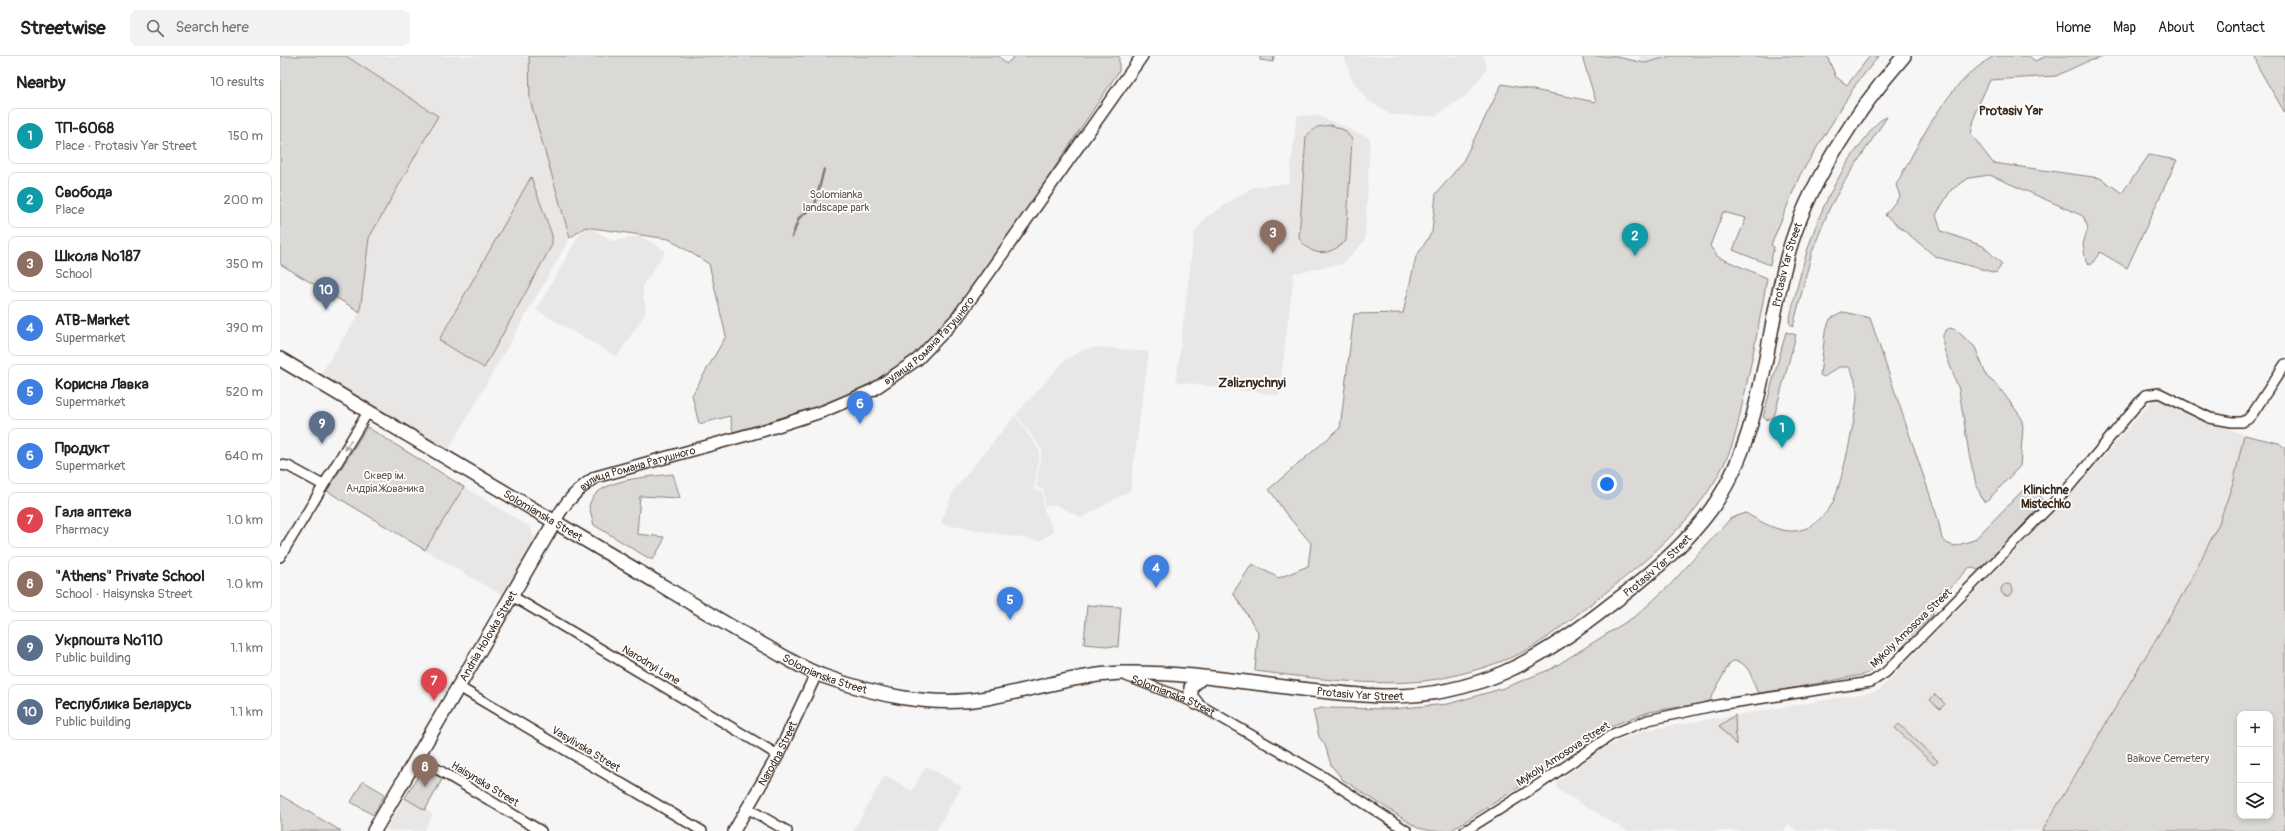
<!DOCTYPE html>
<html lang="en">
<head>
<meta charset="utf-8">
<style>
	:root { --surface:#fff; --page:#f2f2f2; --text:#222; --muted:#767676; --line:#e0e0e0; --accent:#ea580c }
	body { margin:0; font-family:Pangolin,sans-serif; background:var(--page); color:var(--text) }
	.controls { position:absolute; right:12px; bottom:12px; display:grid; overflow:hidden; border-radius:8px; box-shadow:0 2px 6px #0003 }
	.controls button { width:36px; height:36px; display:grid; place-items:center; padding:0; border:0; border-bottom:1px solid var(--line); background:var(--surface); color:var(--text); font:20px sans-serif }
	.you { position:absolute; left:1327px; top:428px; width:14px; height:14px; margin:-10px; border:3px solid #fff; border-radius:50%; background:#1a73e8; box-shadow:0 0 0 6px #1a73e833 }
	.badge { display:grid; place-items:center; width:26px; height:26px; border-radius:50%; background:var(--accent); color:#fff; font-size:13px; font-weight:700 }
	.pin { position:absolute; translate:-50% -33px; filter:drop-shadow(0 1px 2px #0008) }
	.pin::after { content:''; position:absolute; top:21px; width:14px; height:12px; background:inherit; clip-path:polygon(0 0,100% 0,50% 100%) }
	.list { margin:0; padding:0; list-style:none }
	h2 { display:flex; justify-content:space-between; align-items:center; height:52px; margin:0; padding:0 16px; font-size:17px }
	h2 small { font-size:13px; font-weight:400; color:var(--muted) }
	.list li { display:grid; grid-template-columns:26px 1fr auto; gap:12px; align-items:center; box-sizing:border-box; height:56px; margin:0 8px 8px; padding:0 8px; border:1px solid var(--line); border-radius:8px }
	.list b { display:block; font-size:15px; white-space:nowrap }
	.list p { margin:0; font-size:13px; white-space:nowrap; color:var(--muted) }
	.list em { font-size:13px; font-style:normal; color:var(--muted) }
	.icon { flex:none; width:22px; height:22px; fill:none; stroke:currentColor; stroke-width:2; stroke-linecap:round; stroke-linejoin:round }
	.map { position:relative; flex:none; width:2005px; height:775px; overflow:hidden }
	header { display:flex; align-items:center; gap:24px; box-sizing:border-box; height:56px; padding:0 20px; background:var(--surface); border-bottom:1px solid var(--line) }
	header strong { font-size:19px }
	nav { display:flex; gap:22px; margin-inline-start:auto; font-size:14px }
	.search { width:280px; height:36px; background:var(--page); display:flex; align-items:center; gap:10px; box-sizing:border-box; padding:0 14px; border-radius:8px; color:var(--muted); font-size:15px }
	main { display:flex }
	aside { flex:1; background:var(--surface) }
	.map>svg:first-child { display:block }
</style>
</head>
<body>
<header>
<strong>Streetwise</strong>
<div class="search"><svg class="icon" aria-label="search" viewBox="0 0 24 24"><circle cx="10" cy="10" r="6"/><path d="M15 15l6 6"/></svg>Search here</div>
<nav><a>Home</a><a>Map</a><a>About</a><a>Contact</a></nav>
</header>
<main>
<aside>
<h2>Nearby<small>10 results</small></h2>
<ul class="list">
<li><span class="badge" style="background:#0f9aa8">1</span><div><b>ТП-6068</b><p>Place · Protasiv Yar Street</p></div><em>150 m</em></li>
<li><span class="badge" style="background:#0f9aa8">2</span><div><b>Свобода</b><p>Place</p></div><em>200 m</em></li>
<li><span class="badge" style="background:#8d6e63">3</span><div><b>Школа №187</b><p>School</p></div><em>350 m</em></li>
<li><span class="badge" style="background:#3f7fe0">4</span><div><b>ATB-Market</b><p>Supermarket</p></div><em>390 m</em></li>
<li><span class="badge" style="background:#3f7fe0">5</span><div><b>Корисна Лавка</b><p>Supermarket</p></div><em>520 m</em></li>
<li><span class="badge" style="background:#3f7fe0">6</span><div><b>Продукт</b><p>Supermarket</p></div><em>640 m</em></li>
<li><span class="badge" style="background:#e0444e">7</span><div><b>Гала аптека</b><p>Pharmacy</p></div><em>1.0 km</em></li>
<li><span class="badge" style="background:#8d6e63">8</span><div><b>&quot;Athens&quot; Private School</b><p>School · Haisynska Street</p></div><em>1.0 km</em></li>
<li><span class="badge" style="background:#5c6f8a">9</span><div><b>Укрпошта №110</b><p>Public building</p></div><em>1.1 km</em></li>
<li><span class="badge" style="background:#5c6f8a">10</span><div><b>Республика Беларусь</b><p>Public building</p></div><em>1.1 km</em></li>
</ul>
</aside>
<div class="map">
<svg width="2005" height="775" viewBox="0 0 2005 775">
	<rect width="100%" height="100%" fill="#f7f6f6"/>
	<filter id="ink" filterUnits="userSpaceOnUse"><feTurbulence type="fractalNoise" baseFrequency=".025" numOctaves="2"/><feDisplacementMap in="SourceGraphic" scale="8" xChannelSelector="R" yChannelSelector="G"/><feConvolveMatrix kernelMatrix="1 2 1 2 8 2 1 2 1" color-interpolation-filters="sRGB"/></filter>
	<g filter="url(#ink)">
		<path fill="#e9e7e6" d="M66,0H249L250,44L290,182L168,395L40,319L80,256L89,182L158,60Z
			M1064,0H1204L1207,13L1187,39L1155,60L1111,59L1086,43L1072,24Z
			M1359,0H1391L1365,7Z
			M1017,59L1039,60L1090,82L1085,185L1062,208L1014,217L999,339L896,326L914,178L925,162L973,131L1009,127Z
			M305,168L332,185L360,180L386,195L363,229V240L366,252L365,258L337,301L256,254Z
			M820,291L869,296L850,435L802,462L776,449L764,451V435L756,431L762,394L736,358L785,304L804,293Z
			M1875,341L1964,379L1954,424L1939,467L1911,524L1761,775H1518L1508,768L1504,775H1347L1278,734L1275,727L1321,694L1342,683L1366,674L1598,635L1796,433Z
			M735,359L760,395L754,433L763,437V451L774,476L759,485L660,468L674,434Z
			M184,431L250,471L255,484L223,540L145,494Z
			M145,707L165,720L146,754L153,759L144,775H110L106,773Z
			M646,710L682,730L656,775H573L605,719L632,735Z"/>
		<path fill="#dbd9d6" stroke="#8b827a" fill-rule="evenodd" d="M0,0H66L158,60L89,182L80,256L0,208Z
			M249,0H719L726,8L735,0H839V15C794,82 750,150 703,216C679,249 654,288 619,311C569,343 510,360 453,376L450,360L419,368L412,339L446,280L429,208L389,183L305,171L290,182L250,44Z
			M980,0H994L993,6L980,4Z
			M1302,0H1332L1365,7L1391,0H1547L1556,21L1567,29L1590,0H1599L1576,28L1520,119L1491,189L1494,191L1490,209L1453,194L1466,162L1443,156L1430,190L1438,201L1487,222C1481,260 1473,298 1465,336C1460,356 1457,378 1449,397C1422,463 1358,512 1303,554C1286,567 1268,582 1249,593C1224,606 1195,615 1168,621C1109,634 1034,622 975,615L978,576L953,537L972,508L999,522L1028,510L1031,487L1006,458L989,433L1060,372L1074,258L1123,257L1136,201L1152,176L1156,138L1182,107L1222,28L1316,46Z
			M1714,0H1749L1755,5L1767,0H1826L1806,6L1776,20L1710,24L1696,54L1691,78L1713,107L1820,122L1842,137L1869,99L1897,104L1847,212L1820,196L1811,209L1806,206L1803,188L1808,172L1803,160L1710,119L1689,122L1671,134L1656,159L1661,175L1703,190L1722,208L1716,217L1656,201L1605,159L1620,140L1616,129C1642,82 1666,28 1714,0Z
			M1975,0H2005V57L1978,11Z
			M1607,61L1564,126L1550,151L1532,196L1513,271L1509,266C1524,198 1540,140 1584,84C1591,75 1596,65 1607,61Z
			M1051,69L1064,74L1072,83L1066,185C1049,200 1032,202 1019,182L1026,80L1037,71Z
			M251,121L272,179V189L204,312L159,284Z
			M1564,256L1590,262L1658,463L1662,483L1668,488L1675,490L1694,484L1749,428L1753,429L1764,446L1701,515L1690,511L1668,534L1660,536L1657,541L1652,560L1589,617L1582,619L1481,638L1477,636C1472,623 1469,605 1453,605L1449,608L1429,646L1369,656L1336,668L1316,678L1261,717L1170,775H1152L1138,772L1063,724L1051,709L1045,689L1039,681L1033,654L1043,652L1112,653L1168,648L1224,632L1271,613L1357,559L1389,530L1451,462L1466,457C1484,468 1507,482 1529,471C1537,467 1546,457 1551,450C1560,437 1578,353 1577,337C1576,327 1574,319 1569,311H1559L1544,321L1540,319L1545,277L1550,263Z
			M1670,272L1676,274L1695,291L1707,321L1718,330L1741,361L1743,371L1740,410L1707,445H1703L1696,428L1689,398L1679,334L1663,290V279L1666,274Z
			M1506,276L1516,279L1494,361L1487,364L1483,361Z
			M87,371L184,431L145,494L47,435Z
			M1964,379L1999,387L2005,392V775H1762L1911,524L1939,467L1954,424ZM1960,658H1990V760H1960Z
			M393,418L400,442L360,440L357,478L384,481L383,486L373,503H370L314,469L309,450C315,422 370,421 393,418Z
			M1721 534a6 6 0 1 1 12 0a6 6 0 1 1-12 0Z
			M807,549L841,551L838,591L804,588Z
			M1655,638L1665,648L1660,653L1650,644Z
			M1455,659L1456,689L1439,670Z
			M1619,668L1658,705L1654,709L1615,672Z
			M145,708L164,720L145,754L125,742Z
			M83,725L105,738L93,759L71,746Z
			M0,739L61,775H0Z"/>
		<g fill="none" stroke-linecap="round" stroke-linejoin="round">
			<path stroke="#847972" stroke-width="2.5" d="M512,181L519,162L535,149L544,113"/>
			<defs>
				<g id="minor">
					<path d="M0,409L8,410L43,429"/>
					<path d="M0,501L88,356"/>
					<path d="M232,540L498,699"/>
					<path id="s1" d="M846,620L916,647L1044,721L1127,775"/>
					<path d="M179,631L422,775"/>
					<path d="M137,701L261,775"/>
					<path d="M467,752L507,775"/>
					<path d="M1185,775L1261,727L1333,678L1368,664L1438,649L1591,626L1605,617L1789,431L1865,339L1879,337L1930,362L1952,366H1962L1968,363L1973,357L2005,308"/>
				</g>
				<g id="tertiary">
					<path id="s2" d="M274,467C284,447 297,433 316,421L485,374L544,355L593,334L638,303L677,262L862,0"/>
					<path id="s3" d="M454,775L498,699L536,618"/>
				</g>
				<g id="secondary">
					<path id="s4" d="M0,303C108,367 216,432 324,495C379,527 432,561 487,591C505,601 523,613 543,620C596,639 651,652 707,642C752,634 795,619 841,617C928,615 1015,637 1102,640C1195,642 1259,605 1330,549C1364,524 1396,497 1423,464C1484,389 1483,288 1508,198C1527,129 1577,54 1624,0"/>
					<path d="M916,647L911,641V631L921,622"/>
					<path id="s5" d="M94,775L274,467"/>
				</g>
			</defs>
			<use href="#minor" stroke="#3b2a1e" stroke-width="12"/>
			<use href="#tertiary" stroke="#3b2a1e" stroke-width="14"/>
			<use href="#secondary" stroke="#3b2a1e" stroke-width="16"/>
			<use href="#minor" stroke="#fff" stroke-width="9"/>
			<use href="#tertiary" stroke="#fff" stroke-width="11"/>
			<use href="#secondary" stroke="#fff" stroke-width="13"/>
		</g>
		<defs><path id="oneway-shaft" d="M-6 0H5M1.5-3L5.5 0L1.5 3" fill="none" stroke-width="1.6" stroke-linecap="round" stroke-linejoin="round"/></defs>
		<use stroke="#a79f9a" href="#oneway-shaft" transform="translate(68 389) rotate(122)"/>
	</g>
	<g text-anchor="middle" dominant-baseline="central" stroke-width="3.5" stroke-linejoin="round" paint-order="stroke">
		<g font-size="11" fill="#63564c" stroke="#fff">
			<text x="556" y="138">Solomianka<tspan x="556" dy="13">landscape park</tspan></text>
			<text x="105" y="419">Сквер ім.<tspan x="105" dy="13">Андрія Жованика</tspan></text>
			<text x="1888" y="702">Baikove Cemetery</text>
		</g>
		<g font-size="11" fill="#3b2a1e" stroke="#fff">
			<text stroke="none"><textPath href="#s4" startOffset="1844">Protasiv Yar Street</textPath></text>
			<text stroke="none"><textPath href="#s2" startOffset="429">вулиця Романа Ратушного</textPath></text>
			<text stroke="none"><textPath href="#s2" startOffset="105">вулиця Романа Ратушного</textPath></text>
			<text stroke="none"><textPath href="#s4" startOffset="306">Solomianska Street</textPath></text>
			<text stroke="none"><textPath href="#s4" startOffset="1508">Protasiv Yar Street</textPath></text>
			<text transform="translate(1631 572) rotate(-44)">Mykoly Amosova Street</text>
			<text stroke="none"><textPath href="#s5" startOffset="226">Andriia Holovka Street</textPath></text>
			<text transform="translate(371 609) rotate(31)">Narodnyi Lane</text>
			<text stroke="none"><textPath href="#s4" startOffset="630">Solomianska Street</textPath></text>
			<text stroke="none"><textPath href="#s4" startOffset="1173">Protasiv Yar Street</textPath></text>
			<text stroke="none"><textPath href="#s1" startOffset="51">Solomianska Street</textPath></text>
			<text transform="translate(306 693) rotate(31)">Vasylivska Street</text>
			<text stroke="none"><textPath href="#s3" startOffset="89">Narodna Street</textPath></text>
			<text transform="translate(1283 698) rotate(-33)">Mykoly Amosova Street</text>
			<text transform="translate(205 728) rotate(31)">Haisynska Street</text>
		</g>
		<g font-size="12" font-weight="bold" fill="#3b2a1e" stroke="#fff">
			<text x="1766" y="434">Klinichne<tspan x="1766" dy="14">Mistechko</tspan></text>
		</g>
		<g font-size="13" font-weight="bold" fill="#3b2a1e" stroke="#fff">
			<text x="1731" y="55">Protasiv Yar</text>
			<text x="972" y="327">Zaliznychnyi</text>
		</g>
	</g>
</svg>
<div class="controls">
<button>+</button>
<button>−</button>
<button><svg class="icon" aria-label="layers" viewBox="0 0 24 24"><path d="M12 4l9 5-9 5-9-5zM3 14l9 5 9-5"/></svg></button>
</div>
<div class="you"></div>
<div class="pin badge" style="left:1502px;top:392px;background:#0f9aa8">1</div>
<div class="pin badge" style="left:1355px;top:200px;background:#0f9aa8">2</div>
<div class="pin badge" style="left:993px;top:197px;background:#8d6e63">3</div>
<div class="pin badge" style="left:876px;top:532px;background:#3f7fe0">4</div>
<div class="pin badge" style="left:730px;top:564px;background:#3f7fe0">5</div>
<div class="pin badge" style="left:580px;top:368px;background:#3f7fe0">6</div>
<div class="pin badge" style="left:154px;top:645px;background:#e0444e">7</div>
<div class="pin badge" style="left:145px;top:731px;background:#8d6e63">8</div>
<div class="pin badge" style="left:42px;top:388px;background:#5c6f8a">9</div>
<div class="pin badge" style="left:46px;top:254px;background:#5c6f8a">10</div>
</div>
</main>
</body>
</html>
